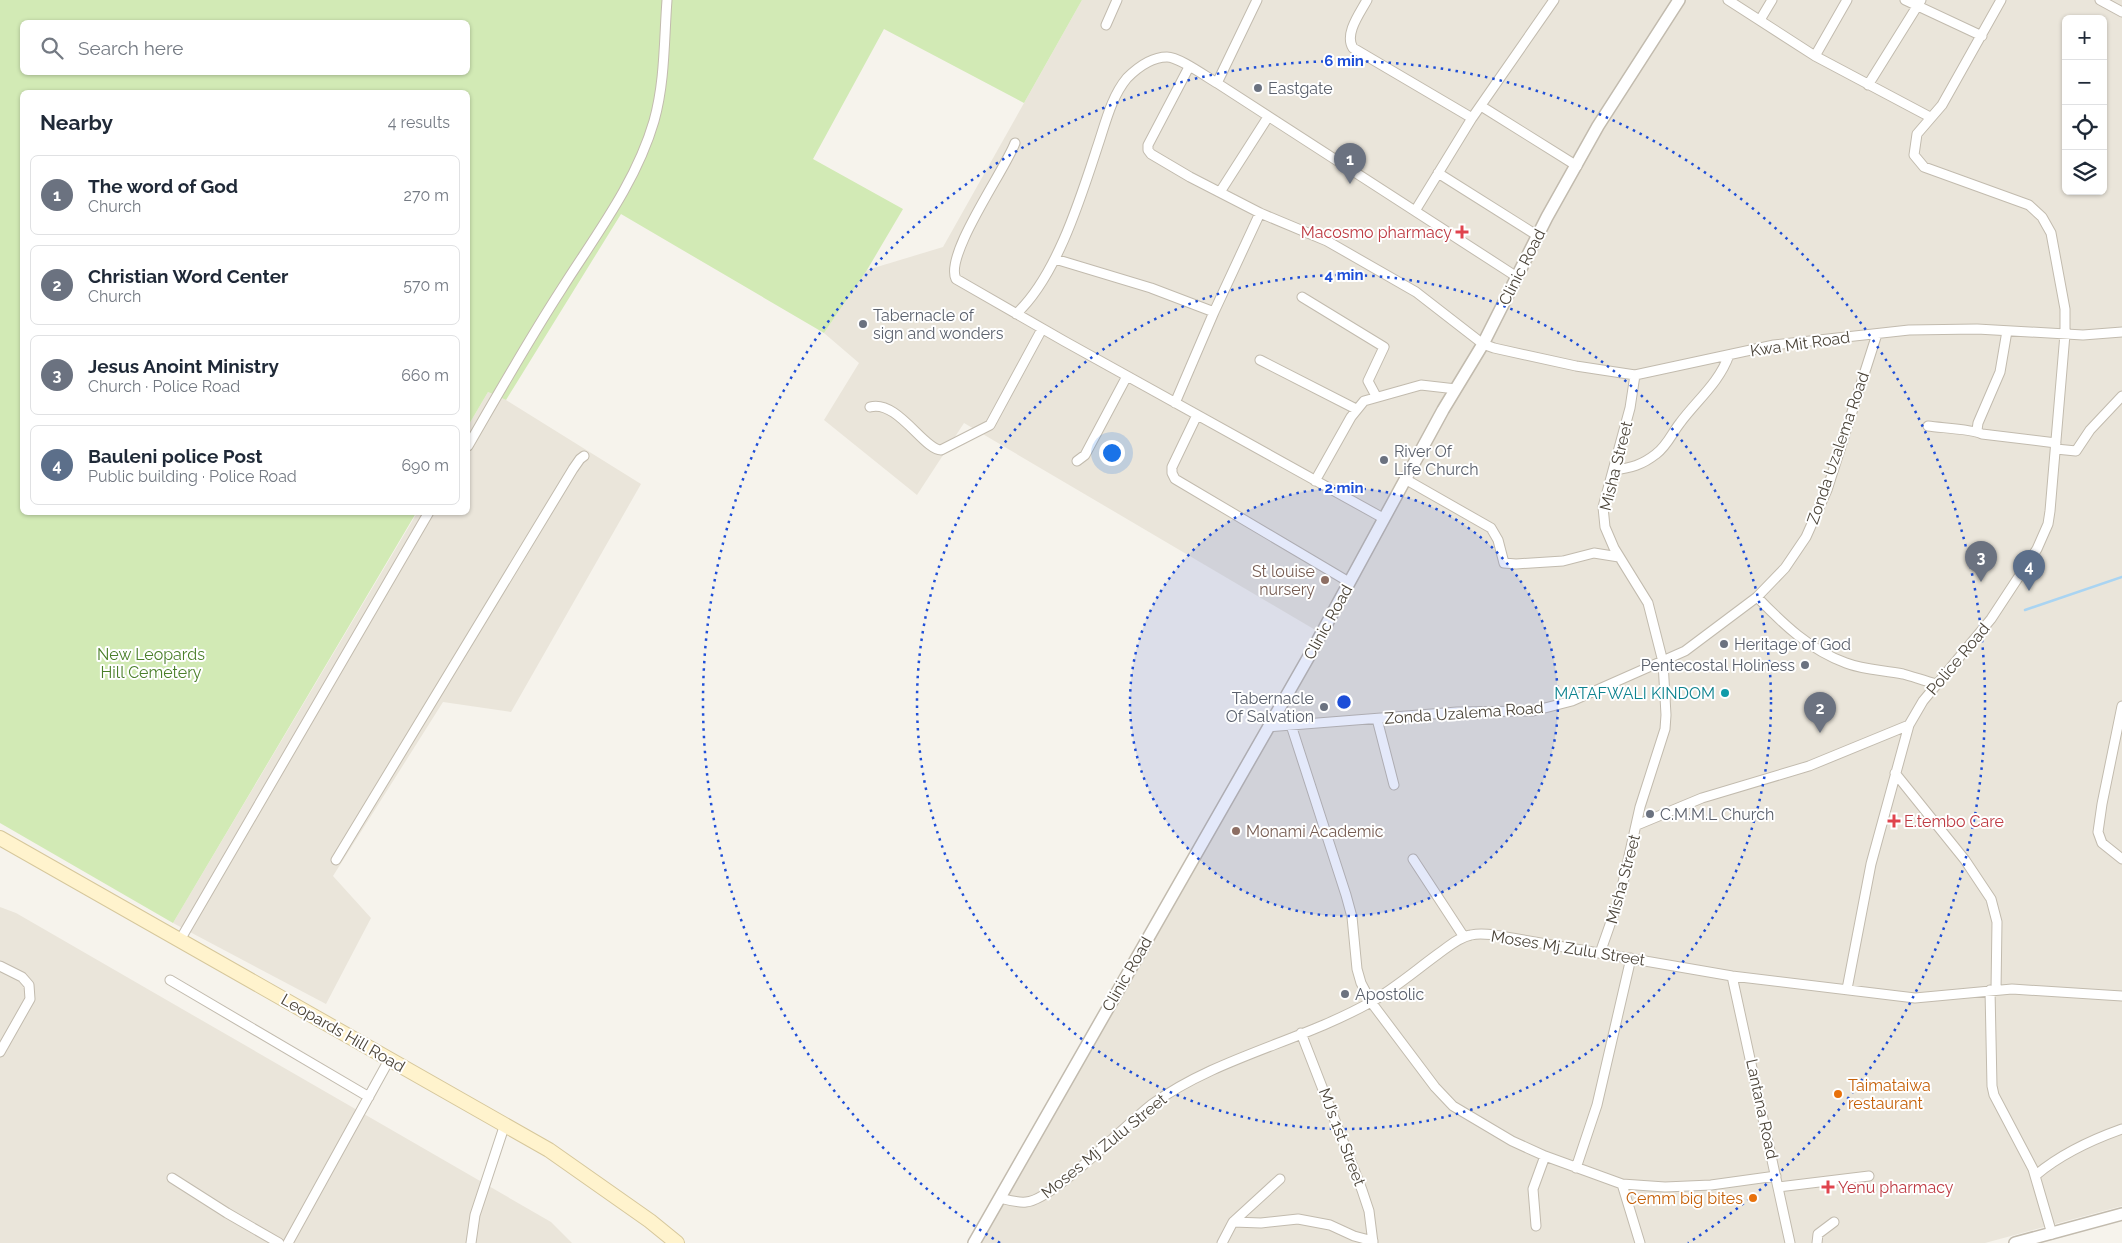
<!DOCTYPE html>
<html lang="en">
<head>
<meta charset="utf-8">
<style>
	:root { --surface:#fff; --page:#f6f6f7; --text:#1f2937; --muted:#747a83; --line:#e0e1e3; --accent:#fc3f1d }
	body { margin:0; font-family:Raleway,sans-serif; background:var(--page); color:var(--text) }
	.controls { position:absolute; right:15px; top:15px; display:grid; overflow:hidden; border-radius:8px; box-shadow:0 1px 4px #0004 }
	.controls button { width:45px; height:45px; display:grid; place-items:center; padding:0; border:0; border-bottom:1px solid var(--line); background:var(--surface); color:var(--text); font:25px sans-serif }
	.you { position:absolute; left:1111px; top:452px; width:18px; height:18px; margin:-12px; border:4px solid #fff; border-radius:50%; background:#1a73e8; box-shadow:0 0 0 8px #1a73e833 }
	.badge { display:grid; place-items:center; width:32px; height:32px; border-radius:50%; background:var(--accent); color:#fff; font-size:16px; font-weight:700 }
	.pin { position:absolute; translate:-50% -41px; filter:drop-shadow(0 1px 2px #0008) }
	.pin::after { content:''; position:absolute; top:26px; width:18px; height:15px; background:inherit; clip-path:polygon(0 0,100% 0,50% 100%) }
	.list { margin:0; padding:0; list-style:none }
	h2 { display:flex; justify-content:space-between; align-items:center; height:65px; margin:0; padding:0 20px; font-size:21px }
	h2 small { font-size:16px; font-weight:400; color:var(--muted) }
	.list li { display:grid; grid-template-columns:32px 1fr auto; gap:15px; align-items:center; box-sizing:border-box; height:80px; margin:0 10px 10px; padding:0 10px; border:1px solid var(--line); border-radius:8px }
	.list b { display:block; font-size:19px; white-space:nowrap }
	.list p { margin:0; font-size:16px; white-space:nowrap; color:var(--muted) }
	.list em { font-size:16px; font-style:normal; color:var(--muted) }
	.icon { flex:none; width:28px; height:28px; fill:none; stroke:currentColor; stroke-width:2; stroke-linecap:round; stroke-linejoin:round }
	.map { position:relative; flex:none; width:2122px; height:1243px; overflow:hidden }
	.search { position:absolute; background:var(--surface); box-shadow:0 1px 4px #0004; left:20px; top:20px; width:450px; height:55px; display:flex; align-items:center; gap:12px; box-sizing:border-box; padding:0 18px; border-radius:8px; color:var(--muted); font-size:19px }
	.panel { position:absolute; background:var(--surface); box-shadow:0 1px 4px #0004; left:20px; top:90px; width:450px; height:425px; border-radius:8px }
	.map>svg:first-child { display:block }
</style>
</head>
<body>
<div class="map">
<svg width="2122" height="1243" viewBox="0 0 2122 1243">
	<rect width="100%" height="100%" fill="#f6f3ec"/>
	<path fill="#eae5da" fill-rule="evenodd" d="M1082,0H2122V1206L1985,1243H976L1317,631L964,423L917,495L824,420L859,363L824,333L867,270L943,247ZM2066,19H2103V191H2066Z
		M488,392L506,400L641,484L511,712L443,702L333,876L371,918L326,1004L173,923L417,513L468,512V426Z
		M0,907L16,913L551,1222L572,1243H0Z"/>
	<path fill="#d2eab5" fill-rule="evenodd" d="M0,0H1082L1024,103L884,29L813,159L903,209L867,270L824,333L621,214L506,400L488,392L468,426V92H22V512L416,513L173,923L0,823ZM22,22H468V72H22Z"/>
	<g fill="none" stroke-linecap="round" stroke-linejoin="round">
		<path stroke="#a9d4f2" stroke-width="2.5" d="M2025,610L2122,577"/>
		<defs>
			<path id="minor" d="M1367,0C1360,13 1344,34 1353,48L1472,118
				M1728,0L1815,56L1930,117
				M1905,0L1982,36
				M2100,0L2122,12
				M1760,20L1772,0
				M1106,25L1117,0
				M1815,56L1847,0
				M1189,67L1148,145V150L1151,154L1190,177L1260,213L1327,241L1416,292L1483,344L1494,348L1576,366L1635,375L1774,345L1909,330L1977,329L2083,335L2122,332
				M1217,83L1257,0
				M1868,85L1921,0
				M1481,106L1577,166
				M1015,143C1005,170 944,255 956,279L1064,341L1383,518
				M1438,173L1538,236
				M1220,192L1268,117
				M1415,211L1472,118L1554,0
				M1055,259L1151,288L1214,312
				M1302,297L1384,347L1368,381L1376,396
				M1016,314C1056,277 1080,200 1097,148C1105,125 1111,97 1127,78C1137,68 1152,57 1167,57C1179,57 1205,76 1217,83L1517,277
				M1260,360L1356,409
				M1175,403L1214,312L1260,213
				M870,407C897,399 924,450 941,450L990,425L1042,329
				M1197,415L1172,467V473L1175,479L1349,582
				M1928,426C1942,428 1972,429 1982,434L2056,443
				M1977,430L1978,423L2000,372L2007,331
				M468,446C498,394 528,341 561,290C595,236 636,183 654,121C665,82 664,40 667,0
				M2056,449L2076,451L2090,430L2122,396
				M1077,461L1085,455L1127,376
				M1614,470C1631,468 1642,465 1656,454C1667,446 1672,433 1680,423C1697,400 1719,383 1729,355
				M1405,479L1491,528L1498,540L1504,563L1516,564L1563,561L1594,553L1619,557
				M1315,481L1351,417L1364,401L1421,385L1456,389
				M1757,597C1783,624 1810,650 1846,663C1864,670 1884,670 1903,674C1914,677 1925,681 1937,684
				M2122,706L2102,804L2098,832L2102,843L2122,859
				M1377,719L1394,785
				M1291,725L1346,895L1352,917L1357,969L1361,983L1371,1002L1435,1087L1453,1106L1512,1141L1545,1156L1622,1184L1665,1187L1711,1185L1776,1176
				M1268,727L1457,712L1533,711L1572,701L1685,651L1757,597L1785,568L1806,537L1827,490L1877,334
				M1895,773L1965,860L1991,899L1997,922L1996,990
				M1637,825L1702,798L1809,766L1909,725
				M1413,859L1464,937
				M336,860L573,469L580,459L584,456
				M180,940L429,512
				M1600,953L1620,896L1640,807L1665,729L1666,715L1663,662L1648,603L1614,548L1605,527L1603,507L1630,408L1635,375
				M0,966L22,977L29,985L30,999L0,1052
				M1732,976L1790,1243
				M170,980L369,1097
				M1847,989L1871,864L1909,725L1923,701L1991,619L2037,549L2048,524L2050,511L2065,334V309L2051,233L2042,217L2029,205L1924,167L1914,155L1917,134L1942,105L2001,0
				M1990,990L1992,1086L1994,1095L2033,1169L2052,1234
				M1301,1033L1362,1190L1369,1211L1373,1243
				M1576,1168L1597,1105L1631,958
				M2036,1175C2061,1154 2091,1140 2122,1129
				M172,1178L227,1213L279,1243
				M1622,1184L1640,1243
				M1778,1187L1869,1176
				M1000,1198C1008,1200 1018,1203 1026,1202C1053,1200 1125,1125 1151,1105C1217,1057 1300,1042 1371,1002C1394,989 1416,970 1438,954C1448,947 1459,937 1471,935C1484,932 1499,936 1512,938L1732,976L1915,998L2012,989L2122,996
				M1233,1222L1280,1179
				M1536,1226L1533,1189L1545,1156
				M288,1243L389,1060
				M471,1243L475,1215L505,1124
				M1222,1243L1233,1222L1261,1223L1298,1219L1330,1225L1354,1236L1373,1241
				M1817,1243L1818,1234L1834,1222"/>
			<path id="tertiary" d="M974,1243L1312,651L1443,410L1483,344L1547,217L1598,126L1679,0
				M2015,1243L2122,1214"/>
			<path id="secondary" d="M0,838L549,1150L650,1221L677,1243"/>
		</defs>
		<use href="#minor" stroke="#c2bbae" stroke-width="11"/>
		<use href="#tertiary" stroke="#c2bbae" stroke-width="14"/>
		<use href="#secondary" stroke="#d6c79b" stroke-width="16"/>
		<use href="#minor" stroke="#fff" stroke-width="9"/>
		<use href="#tertiary" stroke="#fff" stroke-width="11"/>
		<use href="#secondary" stroke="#fff3cd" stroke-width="14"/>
	</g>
	<circle cx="1344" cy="702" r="214" fill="#1d4ed8" fill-opacity=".12"/>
	<g fill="none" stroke="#1d4ed8" stroke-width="2.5" stroke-dasharray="2.5 5">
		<circle cx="1344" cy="702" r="214"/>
		<circle cx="1344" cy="702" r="427"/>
		<path d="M1000 1243A641 641 0 1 1 1688 1243"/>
	</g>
	<g fill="#6b7280" stroke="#fff" stroke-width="2">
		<circle cx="1258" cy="88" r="5"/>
		<circle cx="863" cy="324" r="5"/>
		<circle cx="1384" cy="460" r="5"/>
		<circle cx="1724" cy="644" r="5"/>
		<circle cx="1805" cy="665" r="5"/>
		<circle cx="1324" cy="707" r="5"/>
		<circle cx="1650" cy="814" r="5"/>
		<circle cx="1345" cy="994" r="5"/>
	</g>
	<g fill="#e0444e" stroke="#fff" stroke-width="2">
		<path d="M1459.5 224.5h5v5h5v5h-5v5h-5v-5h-5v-5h5z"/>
		<path d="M1891.5 813.5h5v5h5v5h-5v5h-5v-5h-5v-5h5z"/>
		<path d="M1825.5 1179.5h5v5h5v5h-5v5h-5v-5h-5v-5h5z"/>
	</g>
	<g fill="#8d6e63" stroke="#fff" stroke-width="2">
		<circle cx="1325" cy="580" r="5"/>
		<circle cx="1236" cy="831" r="5"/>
	</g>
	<circle fill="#0f9aa8" stroke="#fff" stroke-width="2" cx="1725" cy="693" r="5"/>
	<g fill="#e8710a" stroke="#fff" stroke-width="2">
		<circle cx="1838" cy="1094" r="5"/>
		<circle cx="1753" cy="1198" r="5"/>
	</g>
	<g text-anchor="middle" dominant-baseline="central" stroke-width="4" stroke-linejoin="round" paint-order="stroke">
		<g font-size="16" fill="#5b616d" stroke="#fff" text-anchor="start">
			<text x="1268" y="88">Eastgate</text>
			<text x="873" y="315">Tabernacle of<tspan x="873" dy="18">sign and wonders</tspan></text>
			<text x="1394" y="451">River Of<tspan x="1394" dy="18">Life Church</tspan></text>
			<text x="1734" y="644">Heritage of God</text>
			<text x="1795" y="665" text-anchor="end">Pentecostal Holiness</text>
			<text x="1314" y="698" text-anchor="end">Tabernacle<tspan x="1314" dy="18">Of Salvation</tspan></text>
			<text x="1660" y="814">C.M.M.L Church</text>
			<text x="1355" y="994">Apostolic</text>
		</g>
		<g font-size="16" fill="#be3a42" stroke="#fff" text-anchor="start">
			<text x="1452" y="232" text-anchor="end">Macosmo pharmacy</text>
			<text x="1904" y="821">E.tembo Care</text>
			<text x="1838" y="1187">Yenu pharmacy</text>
		</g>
		<g font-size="16" fill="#4b4439" stroke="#fff">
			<text transform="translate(1522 267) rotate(-63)">Clinic Road</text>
			<text transform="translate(1800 344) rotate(-8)">Kwa Mit Road</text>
			<text transform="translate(1838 448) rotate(-71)">Zonda Uzalema Road</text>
			<text transform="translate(1616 466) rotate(-76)">Misha Street</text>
			<text transform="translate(1328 622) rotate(-61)">Clinic Road</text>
			<text transform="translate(1958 659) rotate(-50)">Police Road</text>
			<text transform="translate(1464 713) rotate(-4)">Zonda Uzalema Road</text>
			<text transform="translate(1623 879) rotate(-75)">Misha Street</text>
			<text transform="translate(1568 948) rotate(9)">Moses Mj Zulu Street</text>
			<text transform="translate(1127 974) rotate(-60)">Clinic Road</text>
			<text transform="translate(343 1033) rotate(30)">Leopards Hill Road</text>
			<text transform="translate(1762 1109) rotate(78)">Lantana Road</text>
			<text transform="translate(1342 1137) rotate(69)">MJ’s 1st Street</text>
			<text transform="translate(1104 1146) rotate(-39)">Moses Mj Zulu Street</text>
		</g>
		<g font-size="16" fill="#785e54" stroke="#fff" text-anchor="end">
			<text x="1315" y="571">St louise<tspan x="1315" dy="18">nursery</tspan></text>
			<text x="1246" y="831" text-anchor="start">Monami Academic</text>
		</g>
		<g font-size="16" fill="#4a7f2a" stroke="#fff">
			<text x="151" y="654">New Leopards<tspan x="151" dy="18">Hill Cemetery</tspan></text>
		</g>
		<g font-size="16" fill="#0d838f" stroke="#fff" text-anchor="end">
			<text x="1715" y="693">MATAFWALI KINDOM</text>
		</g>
		<g font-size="16" fill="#c56008" stroke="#fff" text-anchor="start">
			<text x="1848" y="1085">Taimataiwa<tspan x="1848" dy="18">restaurant</tspan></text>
			<text x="1743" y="1198" text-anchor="end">Cemm big bites</text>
		</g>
	</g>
	<circle cx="1344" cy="702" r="8" fill="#1d4ed8" stroke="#fff" stroke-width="2.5"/>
	<g font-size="15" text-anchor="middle" font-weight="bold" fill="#1d4ed8" stroke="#fff" stroke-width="4" stroke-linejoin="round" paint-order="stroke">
		<text x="1344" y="66">6 min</text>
		<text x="1344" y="280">4 min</text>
		<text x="1344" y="493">2 min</text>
	</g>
</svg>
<div class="controls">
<button>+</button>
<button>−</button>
<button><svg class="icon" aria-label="locate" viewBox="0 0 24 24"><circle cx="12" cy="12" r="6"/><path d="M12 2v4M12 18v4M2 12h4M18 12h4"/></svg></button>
<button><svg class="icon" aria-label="layers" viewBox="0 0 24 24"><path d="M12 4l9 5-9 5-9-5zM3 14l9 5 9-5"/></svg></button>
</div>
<div class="you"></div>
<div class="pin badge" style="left:1350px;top:184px;background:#6b7280">1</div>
<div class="pin badge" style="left:1820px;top:733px;background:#6b7280">2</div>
<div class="pin badge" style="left:1981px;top:582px;background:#6b7280">3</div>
<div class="pin badge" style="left:2029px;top:591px;background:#5c6f8a">4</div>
<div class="search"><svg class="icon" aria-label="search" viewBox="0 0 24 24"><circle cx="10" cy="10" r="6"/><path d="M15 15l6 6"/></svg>Search here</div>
<section class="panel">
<h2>Nearby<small>4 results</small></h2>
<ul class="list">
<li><span class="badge" style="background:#6b7280">1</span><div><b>The word of God</b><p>Church</p></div><em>270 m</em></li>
<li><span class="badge" style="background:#6b7280">2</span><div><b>Christian Word Center</b><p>Church</p></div><em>570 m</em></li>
<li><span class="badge" style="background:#6b7280">3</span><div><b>Jesus Anoint Ministry</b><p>Church · Police Road</p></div><em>660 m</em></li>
<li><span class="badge" style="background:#5c6f8a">4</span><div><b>Bauleni police Post</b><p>Public building · Police Road</p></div><em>690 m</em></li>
</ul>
</section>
</div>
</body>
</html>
